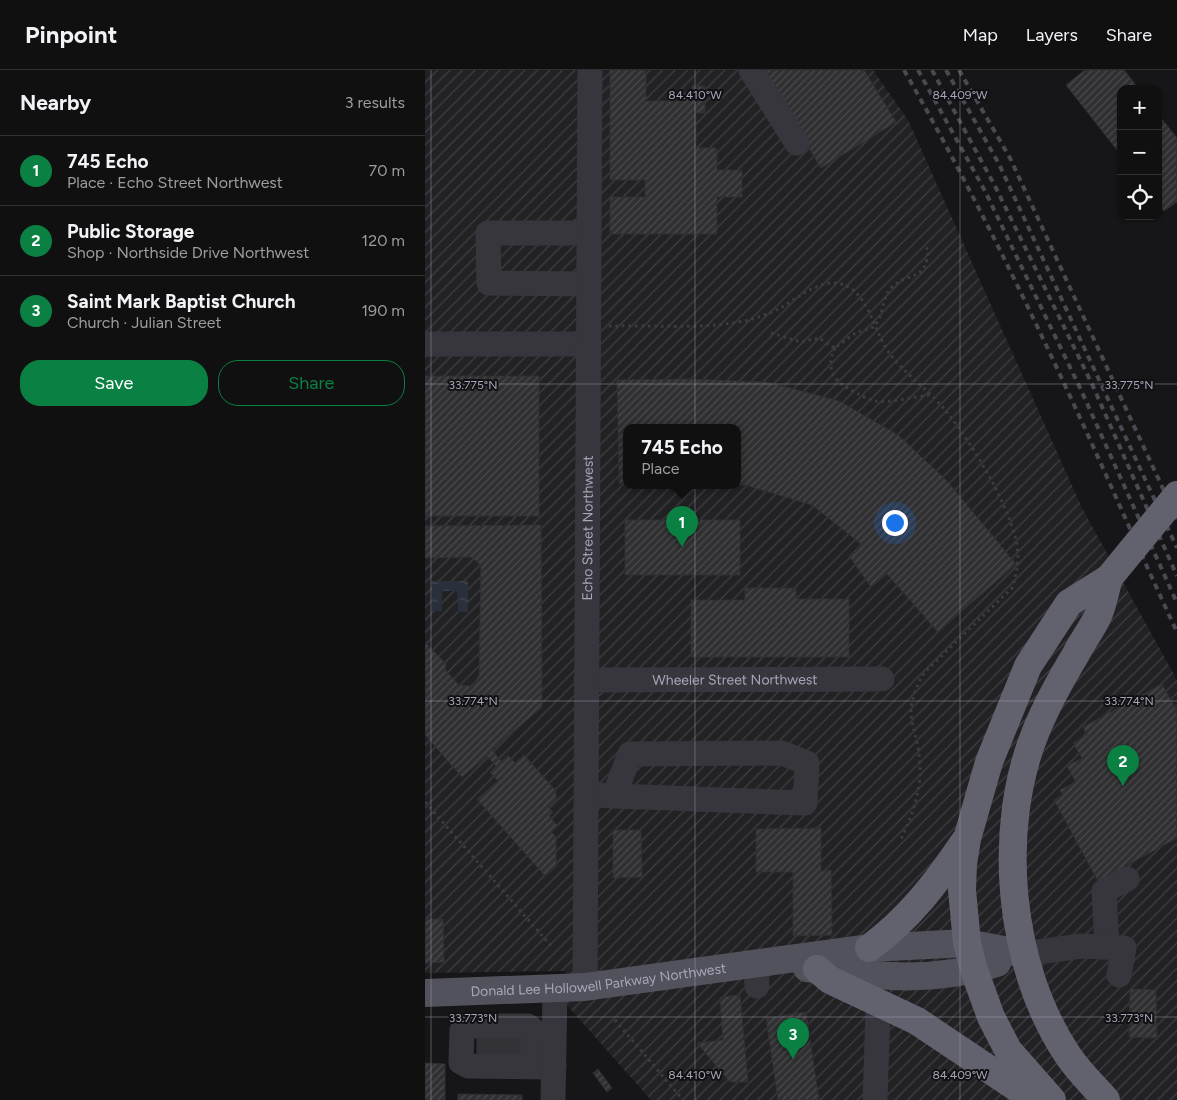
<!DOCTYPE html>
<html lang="en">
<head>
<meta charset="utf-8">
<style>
	:root { --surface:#101011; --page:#1e1e1f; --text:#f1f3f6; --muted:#9c9d9f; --line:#303031; --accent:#0b8043 }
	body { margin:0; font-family:Figtree,sans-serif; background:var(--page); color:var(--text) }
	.controls { position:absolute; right:15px; top:15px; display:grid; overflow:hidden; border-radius:10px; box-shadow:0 1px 4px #0004 }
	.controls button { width:45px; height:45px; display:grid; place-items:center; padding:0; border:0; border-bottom:1px solid var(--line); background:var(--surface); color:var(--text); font:25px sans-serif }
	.you { position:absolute; left:469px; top:452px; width:18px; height:18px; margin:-12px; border:4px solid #fff; border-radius:50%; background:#1a73e8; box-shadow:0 0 0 8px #1a73e833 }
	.badge { display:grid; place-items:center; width:32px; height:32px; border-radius:50%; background:var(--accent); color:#fff; font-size:16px; font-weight:700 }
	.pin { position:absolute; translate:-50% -41px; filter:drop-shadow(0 1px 2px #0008) }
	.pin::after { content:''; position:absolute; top:26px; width:18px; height:15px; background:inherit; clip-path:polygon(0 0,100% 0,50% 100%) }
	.popup { position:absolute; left:198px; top:354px; width:118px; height:65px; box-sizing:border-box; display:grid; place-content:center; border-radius:10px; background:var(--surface); filter:drop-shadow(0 1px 4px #0005); font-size:16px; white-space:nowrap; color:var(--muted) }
	.popup b { font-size:19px; color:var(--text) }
	.popup::after { content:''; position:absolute; left:50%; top:100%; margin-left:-10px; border:10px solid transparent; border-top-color:var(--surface) }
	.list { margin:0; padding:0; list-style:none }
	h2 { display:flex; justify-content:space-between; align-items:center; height:65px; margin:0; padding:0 20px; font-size:21px }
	h2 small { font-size:16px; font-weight:400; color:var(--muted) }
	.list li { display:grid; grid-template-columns:32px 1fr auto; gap:15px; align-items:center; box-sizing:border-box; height:70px; padding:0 20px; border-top:1px solid var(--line) }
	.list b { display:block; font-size:19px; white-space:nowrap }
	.list p { margin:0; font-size:16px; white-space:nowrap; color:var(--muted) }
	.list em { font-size:16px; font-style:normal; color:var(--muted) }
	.actions { display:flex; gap:10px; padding:15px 20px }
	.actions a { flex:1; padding:11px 0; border:1px solid var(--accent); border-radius:20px; text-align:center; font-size:18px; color:var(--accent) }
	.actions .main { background:var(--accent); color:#fff }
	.icon { flex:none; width:28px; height:28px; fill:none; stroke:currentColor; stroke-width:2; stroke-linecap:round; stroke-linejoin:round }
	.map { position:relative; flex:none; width:752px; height:1030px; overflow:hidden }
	header { display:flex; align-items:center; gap:30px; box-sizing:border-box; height:70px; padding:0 25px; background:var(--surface); border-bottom:1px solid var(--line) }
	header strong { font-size:24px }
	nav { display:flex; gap:28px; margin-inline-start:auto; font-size:18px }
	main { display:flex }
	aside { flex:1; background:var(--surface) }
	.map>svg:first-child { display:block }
</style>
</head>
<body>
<header>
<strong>Pinpoint</strong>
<nav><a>Map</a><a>Layers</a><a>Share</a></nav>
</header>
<main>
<aside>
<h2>Nearby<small>3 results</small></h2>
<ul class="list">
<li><span class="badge">1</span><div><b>745 Echo</b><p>Place · Echo Street Northwest</p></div><em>70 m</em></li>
<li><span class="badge">2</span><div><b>Public Storage</b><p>Shop · Northside Drive Northwest</p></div><em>120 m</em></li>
<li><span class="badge">3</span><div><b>Saint Mark Baptist Church</b><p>Church · Julian Street</p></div><em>190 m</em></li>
</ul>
<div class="actions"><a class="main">Save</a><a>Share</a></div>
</aside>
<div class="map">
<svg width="752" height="1030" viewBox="0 0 752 1030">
	<defs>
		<pattern id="industrial-furrows" width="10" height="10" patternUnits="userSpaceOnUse" patternTransform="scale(1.25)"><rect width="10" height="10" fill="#222124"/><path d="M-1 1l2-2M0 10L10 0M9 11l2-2" fill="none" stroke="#3f3e42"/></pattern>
		<pattern id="water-ripples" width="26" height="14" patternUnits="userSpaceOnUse" patternTransform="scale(1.25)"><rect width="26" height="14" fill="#2a2f3c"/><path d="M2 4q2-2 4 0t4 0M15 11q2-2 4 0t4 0" fill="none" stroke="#464a56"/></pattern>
		<pattern id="building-hatch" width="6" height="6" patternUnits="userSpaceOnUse" patternTransform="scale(1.25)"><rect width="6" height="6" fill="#303033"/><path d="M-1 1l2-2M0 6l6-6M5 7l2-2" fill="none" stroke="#4b4b4e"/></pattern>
	</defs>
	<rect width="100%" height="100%" fill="#161517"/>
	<path fill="url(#industrial-furrows)" fill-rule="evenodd" d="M0,0H448L483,50L657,438L752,610V1030H226L140,933V901L0,903ZM202,358H312V416H202Z"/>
	<path fill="url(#water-ripples)" d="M7,511H43V542H33L32,521H17V541H7Z"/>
	<path fill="url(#building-hatch)" stroke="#302f33" d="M185,0H221V31H257V23H267V16H280V43H271V78H292V100H317V127H292V164H185V127H220V110H185Z
		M336,0H439L471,52L396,98Z
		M660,0H699L714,19H696V85L641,15Z
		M733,44L752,68V132L739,141L733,133Z
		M0,306H114V446H0Z
		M264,309L342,312L414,331L473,365L522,411L591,494L513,562L462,504L446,517L424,486L436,474L387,435L320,415H312V358H202V414L194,413L192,310Z
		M200,450H315V505H200Z
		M116,455L117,637L67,680L76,691L71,696L62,686L37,707L0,665V572L21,594L20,600L34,615L46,616L54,606L56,495L46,487L0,488V456Z
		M320,518H371V529H424V587H266V530H320Z
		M737,614L752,641V768L673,811L629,730L638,725L635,720L651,712L642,696L657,688L648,673L662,665L658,657Z
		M83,685L90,693L99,685L131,721V731L124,738L128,742L124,746L132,755L126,762L131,767V797L120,806L52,729L73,711L65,702Z
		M396,758V801L406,800L407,865L368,866V802H331V759Z
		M188,760H216L217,807L188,808Z
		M0,849H18L19,892L0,893Z
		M705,919L731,920L732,968L704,967Z
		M315,925L323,1012H305L272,973L298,970L295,927Z
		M381,942L394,1030H353L341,948Z
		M0,993L20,994V1030H0Z
		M173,999L187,1018L182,1022L168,1003Z
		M33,1024L97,1025V1030H33Z"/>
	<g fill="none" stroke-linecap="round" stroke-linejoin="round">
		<path stroke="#333237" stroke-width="25" stroke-dasharray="25 12" stroke-linecap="butt" d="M87,963V985
			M64,985V963"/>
		<path stroke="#3c3c44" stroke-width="3" stroke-dasharray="2.5 4" stroke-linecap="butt" d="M184,256C230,255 279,260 324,250C334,247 346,243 355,238C372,229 390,212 410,213C443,215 448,262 465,284C481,305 504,320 520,340C546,371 591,444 593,484C593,496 591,506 587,518L499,603C473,648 494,654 495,697C496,722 486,749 475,771
			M346,263L376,272L394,268L410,278C417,273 425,266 433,262C437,260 444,260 448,257C459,248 456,229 466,218C481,202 503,212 503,179L499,177
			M410,278C399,302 411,313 432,323C437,326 444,330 450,331C465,333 489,327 505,325
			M0,732L128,878
			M190,950L258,1030"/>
		<g stroke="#37363d" stroke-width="25">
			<path d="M326,0L372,73"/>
			<path d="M163,214L64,213L63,163H164"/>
			<path d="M0,274H163"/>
			<path id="s1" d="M161,610L457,609"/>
			<path d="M161,724L189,726L380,733L382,693L357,683L205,684L189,726"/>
			<path d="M682,876L679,821L702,809"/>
			<path d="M599,884L656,876L699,878L694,905"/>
			<path d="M331,895L332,916"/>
			<path id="s2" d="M160,917L165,0"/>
			<path d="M108,996V960L103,956H42L37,960L36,992L43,996L129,997"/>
			<path d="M128,1030L130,920"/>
			<path d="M450,1030L453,943L456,932"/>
		</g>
		<g stroke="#52525c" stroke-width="28">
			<path d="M382,898C450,906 505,914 572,893"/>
			<path id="s3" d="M0,923L160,917L444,878L542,873L599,884"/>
		</g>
		<path stroke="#62616e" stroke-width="28" d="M444,878C484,849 512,812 539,772
			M392,899L405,910L492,951L610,1030
			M627,1030L583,980L566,947L549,900L542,873L537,820L538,794L542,769L564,692L603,596L644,533L684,508
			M681,1030C668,1015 653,1001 642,984C583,895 571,759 611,661C622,634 636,609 651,584C657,572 666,560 672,548C678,536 680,521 684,508"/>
		<path stroke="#494952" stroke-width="4" stroke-dasharray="6 5" stroke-linecap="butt" d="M479,0C539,105 593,214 644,324C681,403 715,483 752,562
			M493,0L560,121L656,320L752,533
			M507,0L570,116L667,314L752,506
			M521,0L574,94L752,478
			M534,0L585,88L752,449"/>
		<path stroke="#62616e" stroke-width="28" d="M684,508L752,425"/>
	</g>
	<path fill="none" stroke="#a6a6b8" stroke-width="1" stroke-opacity="0.45" d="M6,0V1030M270,0V1030M535,0V1030M0,314H752M0,631H752M0,947H752"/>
	<g text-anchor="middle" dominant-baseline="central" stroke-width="4" stroke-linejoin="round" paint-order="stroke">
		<g font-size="14" fill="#a6a6b8" stroke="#111012">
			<text stroke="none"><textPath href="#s2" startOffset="459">Echo Street Northwest</textPath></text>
			<text stroke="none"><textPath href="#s1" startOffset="149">Wheeler Street Northwest</textPath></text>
			<text stroke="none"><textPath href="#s3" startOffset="174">Donald Lee Hollowell Parkway Northwest</textPath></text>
		</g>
	</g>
	<g font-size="12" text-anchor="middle" fill="#a6a6b8" stroke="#111012" stroke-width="4" stroke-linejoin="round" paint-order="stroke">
		<text x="270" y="29">84.410°W</text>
		<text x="535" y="29">84.409°W</text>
		<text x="48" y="319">33.775°N</text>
		<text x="704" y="319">33.775°N</text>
		<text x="48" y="635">33.774°N</text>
		<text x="704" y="635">33.774°N</text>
		<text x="48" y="952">33.773°N</text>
		<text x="704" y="952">33.773°N</text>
		<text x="270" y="1009">84.410°W</text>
		<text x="535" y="1009">84.409°W</text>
	</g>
</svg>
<div class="controls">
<button>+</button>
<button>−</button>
<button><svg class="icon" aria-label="locate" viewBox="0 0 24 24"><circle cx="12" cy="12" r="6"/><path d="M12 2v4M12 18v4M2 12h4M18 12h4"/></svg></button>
</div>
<div class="you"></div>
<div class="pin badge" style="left:257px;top:477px">1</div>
<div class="popup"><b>745 Echo</b>Place</div>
<div class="pin badge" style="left:698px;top:716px">2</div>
<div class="pin badge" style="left:368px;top:989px">3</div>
</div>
</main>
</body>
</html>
